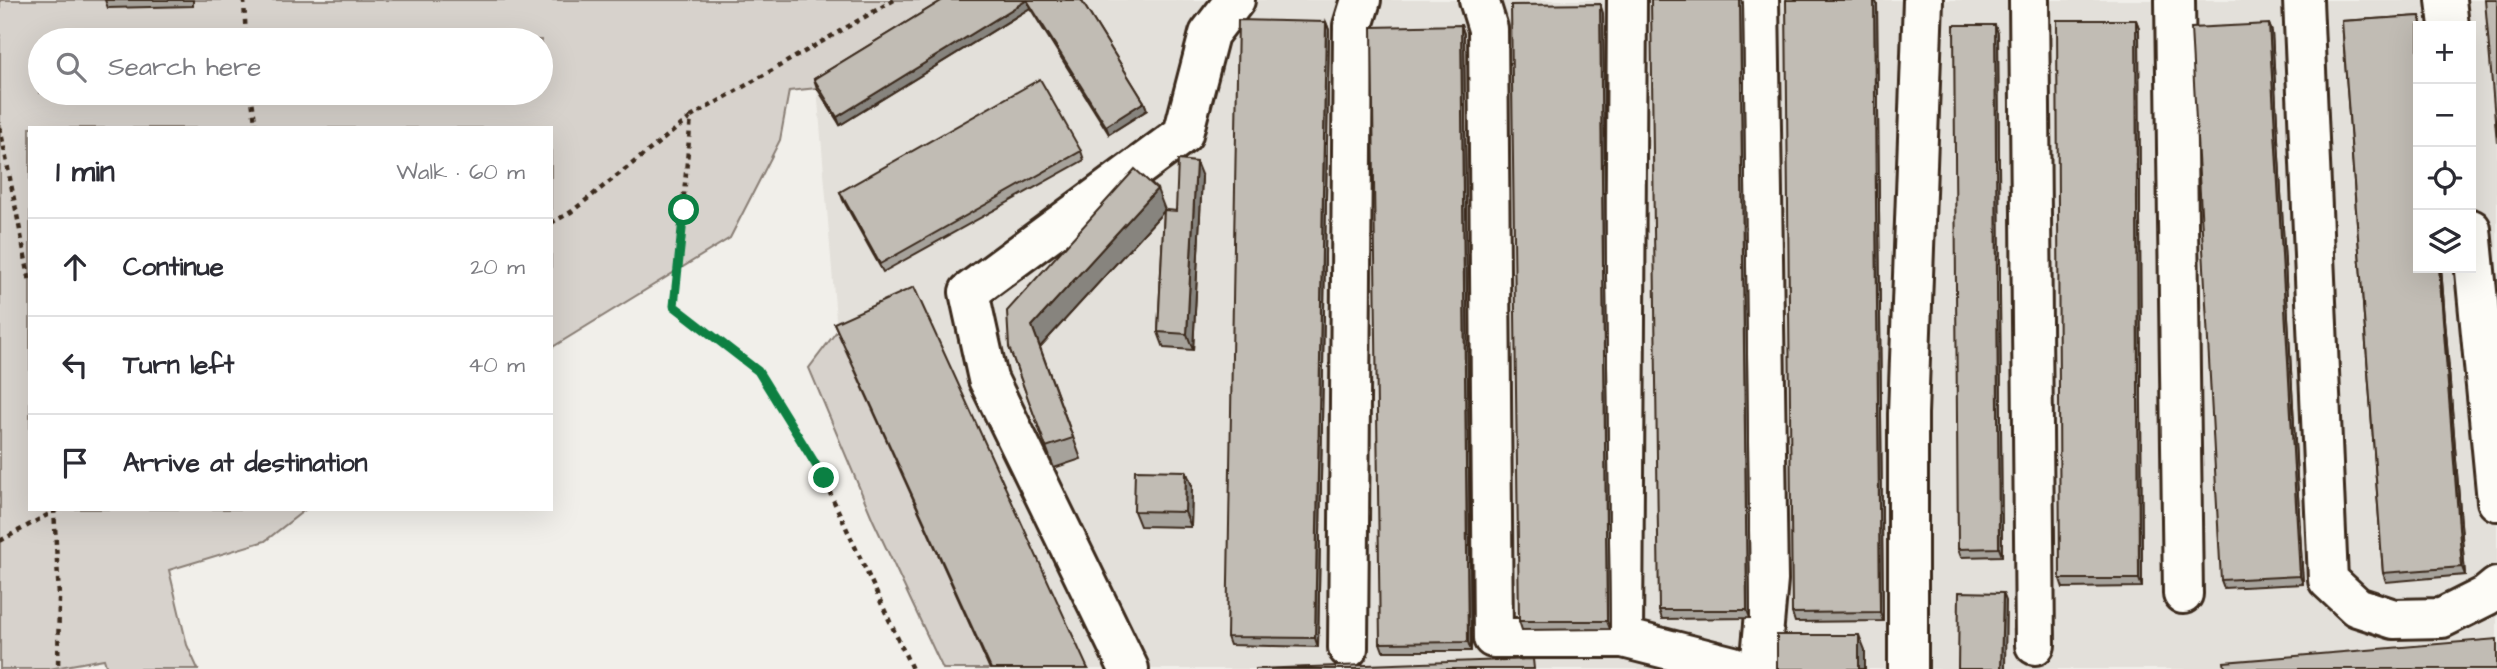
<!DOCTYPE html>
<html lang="en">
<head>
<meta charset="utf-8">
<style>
	:root { --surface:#fff; --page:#f7f7f7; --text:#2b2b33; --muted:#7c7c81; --line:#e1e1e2 }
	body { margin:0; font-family:"Architects Daughter",sans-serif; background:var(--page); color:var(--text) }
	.controls { position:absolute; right:21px; top:21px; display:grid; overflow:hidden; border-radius:0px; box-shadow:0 7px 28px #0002 }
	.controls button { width:63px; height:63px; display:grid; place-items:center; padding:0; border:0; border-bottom:2px solid var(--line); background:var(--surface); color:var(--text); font:35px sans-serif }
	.stop { position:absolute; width:21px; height:21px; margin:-16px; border:5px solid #0b8043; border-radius:50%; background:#fff }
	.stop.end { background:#0b8043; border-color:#fff; box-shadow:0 2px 7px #0008 }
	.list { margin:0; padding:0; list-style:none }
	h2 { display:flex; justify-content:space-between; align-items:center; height:91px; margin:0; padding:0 28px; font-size:30px }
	h2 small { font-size:23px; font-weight:400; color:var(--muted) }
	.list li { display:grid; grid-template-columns:46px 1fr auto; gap:21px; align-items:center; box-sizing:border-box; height:98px; padding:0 28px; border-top:2px solid var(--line) }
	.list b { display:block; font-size:26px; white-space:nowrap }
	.list em { font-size:23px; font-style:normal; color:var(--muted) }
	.icon { flex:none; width:38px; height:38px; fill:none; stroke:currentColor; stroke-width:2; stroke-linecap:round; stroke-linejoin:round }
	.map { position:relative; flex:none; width:2497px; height:669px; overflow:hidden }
	.search { position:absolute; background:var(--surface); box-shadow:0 7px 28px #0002; left:28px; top:28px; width:525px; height:77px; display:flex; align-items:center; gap:18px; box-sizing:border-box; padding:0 24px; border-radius:38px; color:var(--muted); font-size:26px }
	.panel { position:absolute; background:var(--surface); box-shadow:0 7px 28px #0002; left:28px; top:126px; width:525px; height:385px; border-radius:0px }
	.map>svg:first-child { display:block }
</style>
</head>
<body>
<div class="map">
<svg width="2497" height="669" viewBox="0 0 2497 669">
	<rect width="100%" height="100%" fill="#f1efea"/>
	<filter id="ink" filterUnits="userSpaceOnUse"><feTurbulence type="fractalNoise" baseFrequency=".0143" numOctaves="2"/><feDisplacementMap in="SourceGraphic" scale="14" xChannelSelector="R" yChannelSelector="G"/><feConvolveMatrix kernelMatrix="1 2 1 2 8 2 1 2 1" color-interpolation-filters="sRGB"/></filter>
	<g filter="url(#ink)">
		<path fill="#e3e0da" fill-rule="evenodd" d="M960,0H2497V669H990L837,331L817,88ZM2418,26H2471V268H2418Z"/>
		<path fill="#d7d2cc" stroke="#897e75" stroke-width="2" fill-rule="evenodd" d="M0,0H960L817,88L789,91L780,140L730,238L551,348V128H30V509H306L265,541L169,570L187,645L198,669H107L104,659L49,669H0ZM40,40H541V93H40Z
			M837,331L990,669H943L873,520L809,368Z"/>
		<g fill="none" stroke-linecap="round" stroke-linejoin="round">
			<defs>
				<path id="minor" d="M1479,0L1488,29L1493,638H1623L1733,666L1735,669
					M1759,0L1768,580L1760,669
					M2029,0L2035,645
					M2175,0L2183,594
					M2303,0L2328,580L2357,607L2394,619L2442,618L2486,596L2497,587
					M2446,0L2449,26
					M2471,229L2497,501
					M1623,638L1627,0
					M1348,648L1353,26L1361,0
					M1129,669L988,379L969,292L1183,134L1209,34L1235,0
					M1908,669V414L1923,0"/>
			</defs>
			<use href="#minor" stroke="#3b2a1e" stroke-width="44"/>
			<path stroke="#3b2a1e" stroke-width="4.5" stroke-dasharray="5 5" stroke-linecap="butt" d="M244,0L246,40
				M894,0L691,117L674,306L758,371L823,478L912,669
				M251,93L256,128
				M0,127L30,282
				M551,223L571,212L690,118
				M54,509L59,596L58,669
				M0,541L58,509"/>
			<use href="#minor" stroke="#fdfcf7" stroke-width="38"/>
		</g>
		<path fill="#a6a29b" stroke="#3b2a1e" stroke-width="2" d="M105,0H193V6L108,8Z
			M943,0H1081L1144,102L1147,110L1109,134L1030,8L840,125L817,88L814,79Z
			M1743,2L1750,618L1662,619L1659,610Z
			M1877,4L1883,621L1795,622L1792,613Z
			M1603,13L1610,629L1522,630L1519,621Z
			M2420,16L2423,26H2418V268H2441L2465,575L2386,582L2383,573L2342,21Z
			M2136,20L2139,28L2142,587L2063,588L2060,579Z
			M1326,22L1329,30L1318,647L1230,645L1227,637Z
			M2269,24L2272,32L2303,584L2224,588L2221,580Z
			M1461,25L1464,34L1471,651H1383L1380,643Z
			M1998,33L2002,556L1961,557L1958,549Z
			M1081,151L1084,160L883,272L843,200L840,192Z
			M1202,177L1193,350L1164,348L1158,332L1164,211L1040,347L1081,459L1054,468L1009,347L1165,210L1176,211Z
			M834,323L1088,669H990Z
			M1186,471L1192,486L1191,527L1140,526L1134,511Z"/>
		<path fill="#87847e" stroke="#3b2a1e" stroke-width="2" d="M1027,0L1030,8L840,125L837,117Z
			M1740,0H1742L1743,2L1750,618L1747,610Z
			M1874,0H1875L1877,4L1883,621L1880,612Z
			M1600,4L1603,13L1610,629L1607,621Z
			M2136,20L2139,28L2142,587L2139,579Z
			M1326,22L1329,30L1318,647L1315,638Z
			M2269,24L2272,32L2303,584L2300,576Z
			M1461,25L1464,34L1471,651L1468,642Z
			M1995,25L1998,33L2002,556L1999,548Z
			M1144,102L1147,110L1109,134L1106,126Z
			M1196,162L1202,177L1193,350L1187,334Z
			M1157,189L1165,210L1040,347L1032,326Z
			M2439,268H2441L2465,575L2462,567Z
			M1186,471L1192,486L1191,527L1185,512Z
			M2003,593L2006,601L2005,669H2001Z
			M1859,635L1865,650V669H1859Z"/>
		<path fill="#c1bcb4" stroke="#3b2a1e" stroke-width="2" d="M943,0H1027L837,117L814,79Z
			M1027,0H1081L1144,102L1106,126Z
			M1651,0H1740L1747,610H1659Z
			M1786,0H1874L1880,612L1792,613Z
			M2485,0H2497V143Z
			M1600,4L1607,621H1519L1511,5Z
			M2420,16L2421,26H2418V268H2439L2462,567L2383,573L2342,21Z
			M1238,20L1326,22L1315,638L1227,637Z
			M2057,20H2136L2139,579H2060Z
			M2269,24L2300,576L2221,580L2191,28Z
			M1461,25L1468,642L1380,643L1372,27Z
			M1954,25H1995L1999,548L1958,549Z
			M1040,79L1081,151L880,264L840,192Z
			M1178,160L1196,162L1187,334L1158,332L1164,210L1176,211Z
			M1135,169L1157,189L1032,326L1073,438L1046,447L1009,347L1007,311Z
			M914,287L1088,669H991L834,323Z
			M1135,470L1186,471L1185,512L1134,511Z
			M1959,592L2003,593L2001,669H1958Z
			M1777,635H1859V669H1777Z
			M2497,639V669H2225L2224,662Z
			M1533,659L1534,669H1255Z"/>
	</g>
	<g fill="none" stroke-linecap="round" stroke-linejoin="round" filter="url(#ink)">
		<path stroke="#0b8043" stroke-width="9" d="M684,210L674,306L758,371L824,478"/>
	</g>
</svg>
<div class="controls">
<button>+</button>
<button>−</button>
<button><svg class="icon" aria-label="locate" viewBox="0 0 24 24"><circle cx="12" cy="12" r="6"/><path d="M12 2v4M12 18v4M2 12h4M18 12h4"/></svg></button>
<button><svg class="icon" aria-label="layers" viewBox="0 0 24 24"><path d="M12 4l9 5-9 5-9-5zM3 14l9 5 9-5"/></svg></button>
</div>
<div class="stop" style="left:684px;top:210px"></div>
<div class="stop end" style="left:824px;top:478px"></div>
<div class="search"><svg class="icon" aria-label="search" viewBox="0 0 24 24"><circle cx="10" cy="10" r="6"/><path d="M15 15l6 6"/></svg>Search here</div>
<section class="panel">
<h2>1 min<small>Walk · 60 m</small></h2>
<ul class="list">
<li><svg class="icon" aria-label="ahead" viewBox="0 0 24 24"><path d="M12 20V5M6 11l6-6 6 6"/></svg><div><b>Continue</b></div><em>20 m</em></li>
<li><svg class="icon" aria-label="left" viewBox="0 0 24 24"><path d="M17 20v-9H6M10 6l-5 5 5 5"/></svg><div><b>Turn left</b></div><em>40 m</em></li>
<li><svg class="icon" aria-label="arrive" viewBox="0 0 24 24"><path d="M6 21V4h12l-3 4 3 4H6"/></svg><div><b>Arrive at destination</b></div></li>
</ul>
</section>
</div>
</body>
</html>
